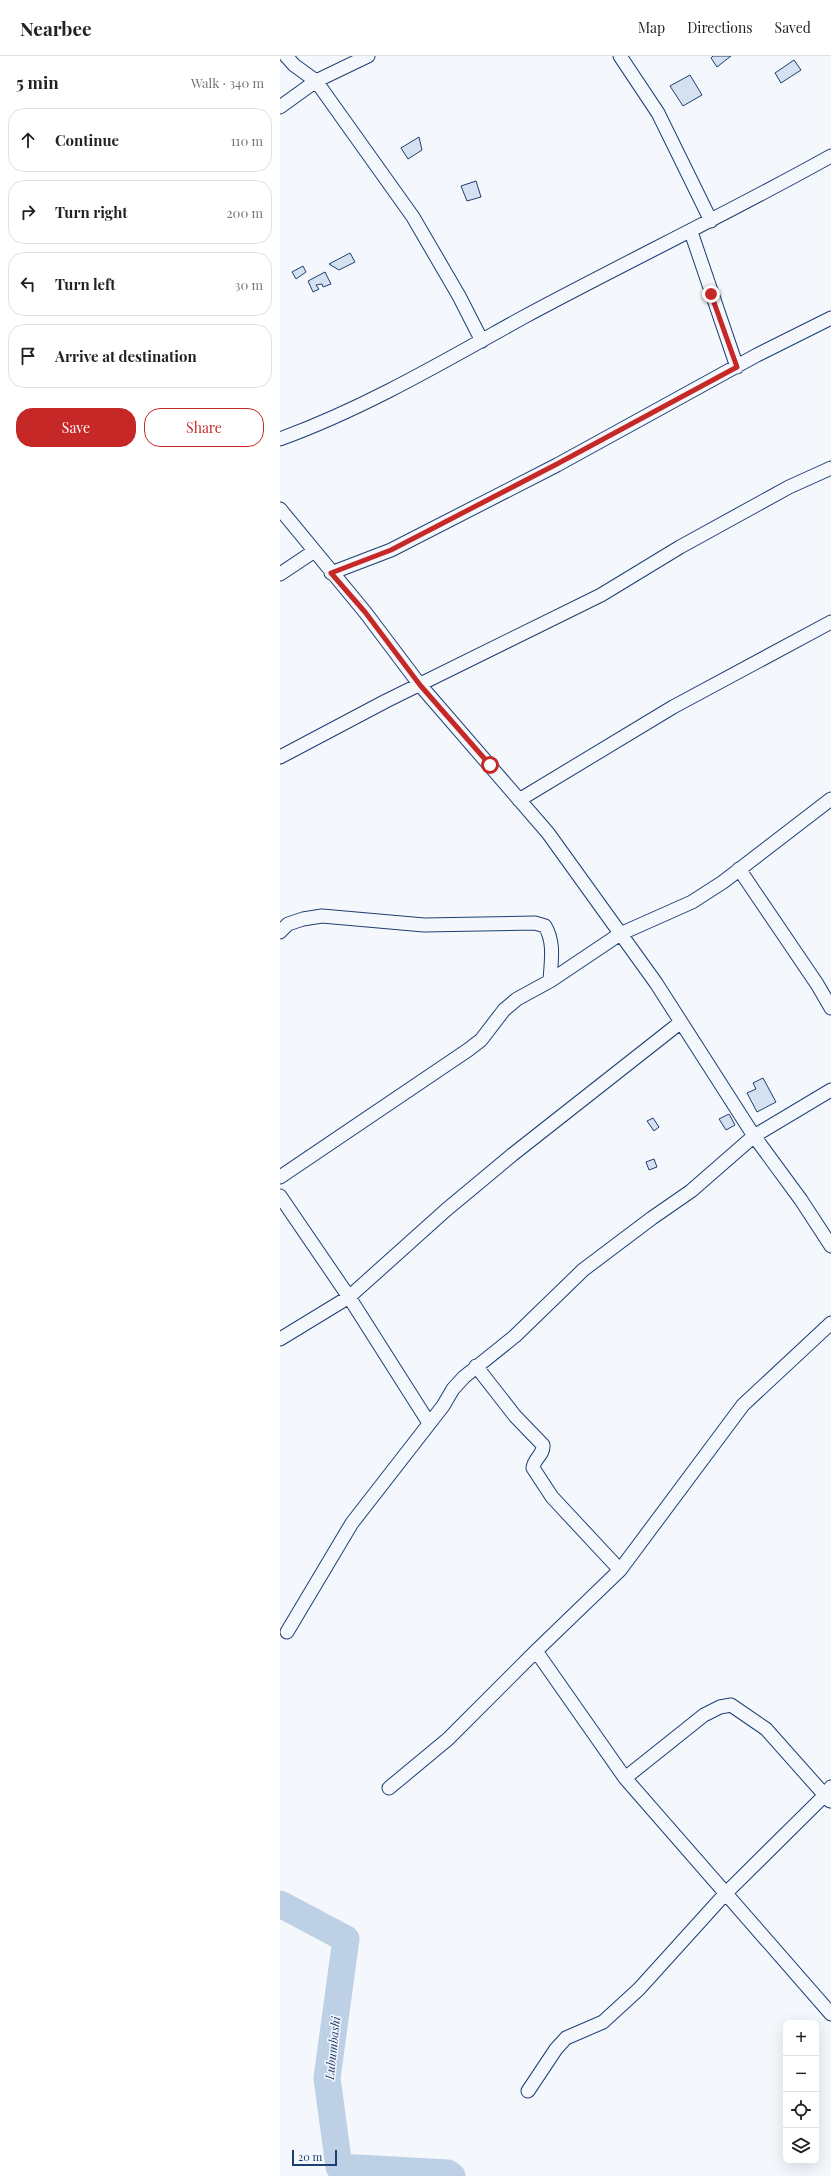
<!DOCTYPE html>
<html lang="en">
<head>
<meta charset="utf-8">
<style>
	:root { --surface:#fff; --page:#f2f2f2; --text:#222; --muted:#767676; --line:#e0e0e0; --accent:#c62828 }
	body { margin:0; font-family:"Playfair Display",serif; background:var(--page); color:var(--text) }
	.controls { position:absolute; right:12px; bottom:12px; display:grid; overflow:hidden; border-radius:8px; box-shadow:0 4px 16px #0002 }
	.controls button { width:36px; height:36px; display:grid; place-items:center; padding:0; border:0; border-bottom:1px solid var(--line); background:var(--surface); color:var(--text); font:20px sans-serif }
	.scale { position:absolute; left:12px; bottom:10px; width:45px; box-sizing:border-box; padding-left:4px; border:2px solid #1d3f73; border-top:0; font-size:11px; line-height:14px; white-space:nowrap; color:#1d3f73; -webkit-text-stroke:3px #f4f7fb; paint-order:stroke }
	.stop { position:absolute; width:12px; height:12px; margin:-9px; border:3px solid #c62828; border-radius:50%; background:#fff }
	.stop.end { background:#c62828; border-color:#fff; box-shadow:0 1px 4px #0008 }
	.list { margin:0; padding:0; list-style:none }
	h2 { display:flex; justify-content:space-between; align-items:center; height:52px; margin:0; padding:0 16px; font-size:17px }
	h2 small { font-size:13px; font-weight:400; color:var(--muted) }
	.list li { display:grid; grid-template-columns:26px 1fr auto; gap:12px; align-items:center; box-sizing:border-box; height:64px; margin:0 8px 8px; padding:0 8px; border:1px solid var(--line); border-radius:16px }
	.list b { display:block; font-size:15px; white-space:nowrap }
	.list em { font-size:13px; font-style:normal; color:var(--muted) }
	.actions { display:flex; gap:8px; padding:12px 16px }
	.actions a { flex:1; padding:9px 0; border:1px solid var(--accent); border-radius:16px; text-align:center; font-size:14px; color:var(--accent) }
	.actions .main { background:var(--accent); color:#fff }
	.icon { flex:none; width:22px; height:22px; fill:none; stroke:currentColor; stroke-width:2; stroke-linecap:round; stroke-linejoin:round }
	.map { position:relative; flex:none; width:551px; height:2120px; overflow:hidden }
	header { display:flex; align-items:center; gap:24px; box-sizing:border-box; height:56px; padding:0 20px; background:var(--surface); border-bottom:1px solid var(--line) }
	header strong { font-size:19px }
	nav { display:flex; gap:22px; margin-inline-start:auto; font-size:14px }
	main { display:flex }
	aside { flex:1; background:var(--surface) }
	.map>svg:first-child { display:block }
</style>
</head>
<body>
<header>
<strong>Nearbee</strong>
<nav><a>Map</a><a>Directions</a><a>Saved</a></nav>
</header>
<main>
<aside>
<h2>5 min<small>Walk · 340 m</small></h2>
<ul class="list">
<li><svg class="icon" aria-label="ahead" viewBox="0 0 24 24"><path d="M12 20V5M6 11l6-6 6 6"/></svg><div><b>Continue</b></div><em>110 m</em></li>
<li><svg class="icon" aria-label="right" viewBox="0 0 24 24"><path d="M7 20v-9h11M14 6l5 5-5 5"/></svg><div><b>Turn right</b></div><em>200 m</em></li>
<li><svg class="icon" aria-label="left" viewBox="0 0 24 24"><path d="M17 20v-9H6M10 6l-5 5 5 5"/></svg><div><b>Turn left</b></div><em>30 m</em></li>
<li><svg class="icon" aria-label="arrive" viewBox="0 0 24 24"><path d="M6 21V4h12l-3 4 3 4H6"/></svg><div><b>Arrive at destination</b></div></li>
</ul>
<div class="actions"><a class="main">Save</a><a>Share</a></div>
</aside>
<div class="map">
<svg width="551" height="2120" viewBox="0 0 551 2120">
	<rect width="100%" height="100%" fill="#f4f7fb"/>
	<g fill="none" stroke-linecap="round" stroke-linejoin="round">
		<path stroke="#bed0e5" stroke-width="27" d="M0,1848L66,1883L47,2022L59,2111L168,2117L172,2120"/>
	</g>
	<path fill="#d5e0f0" stroke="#1d3f73" d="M433,0H451L437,11L431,2Z
		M514,4L521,14L501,27L495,17Z
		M410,19L422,39L403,50L390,30Z
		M139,81L142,94L128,103L121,92Z
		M196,125L201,141L187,145L181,130Z
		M70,197L75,206L59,214L49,208Z
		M23,210L26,216L16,223L12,216Z
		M45,216L51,228L43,231L42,228L36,229L39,233L33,236L28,225Z
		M483,1022L496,1046L477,1056L467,1037L476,1033L473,1027Z
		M449,1058L455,1069L446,1074L439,1063Z
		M373,1062L379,1071L374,1075L367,1065Z
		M374,1103L377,1111L369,1114L366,1106Z"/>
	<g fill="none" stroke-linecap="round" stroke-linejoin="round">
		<defs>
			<path id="street" d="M6,0L14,9L36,25L133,161L179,240L202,285
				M340,0L378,57L431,165
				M0,51L36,25L88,0
				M411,176L457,311
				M0,383C85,352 163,306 242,262C344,207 449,157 551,100
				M0,453L85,556L140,629L268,777L376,927L474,1080L521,1144L551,1190
				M51,517L111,494L277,409L477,299L551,262
				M0,518L33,496
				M0,701L106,645L321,539L400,491L509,431L551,412
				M239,744L393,651L551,566
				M459,813L537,928L551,952
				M0,876L8,868L23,863L42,860L144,869L255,867L265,870C275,887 271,905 270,925
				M0,1121L188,994L201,984L224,954L237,943L270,925L340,878L412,846L443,826L551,743
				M0,1140L69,1241L149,1367
				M0,1283L69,1241L166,1154L232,1099L401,966
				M196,1310L235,1360L263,1389C264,1399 254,1402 253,1412L272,1441L340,1514
				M7,1576L72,1467L163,1350L173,1333L184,1321L235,1280L303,1214L372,1162L411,1135L474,1080L551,1034
				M256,1595L345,1722L551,1958
				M345,1722L424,1659L440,1651L451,1649L486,1673L550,1745
				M109,1732L168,1683L256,1595L340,1514L463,1349L551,1267
				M248,2035L276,1993L286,1982L323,1966L359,1933L445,1838L545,1739L551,1731"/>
		</defs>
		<use href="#street" stroke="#1d3f73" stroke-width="15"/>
		<use href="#street" stroke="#f4f7fb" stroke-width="13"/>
	</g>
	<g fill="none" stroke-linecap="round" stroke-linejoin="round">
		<path stroke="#c62828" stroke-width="5" d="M210,709L140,629L85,556L51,517L111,494L277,408L457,311L431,238"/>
	</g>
	<g text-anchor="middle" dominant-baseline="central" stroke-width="3" stroke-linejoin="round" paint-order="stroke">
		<g font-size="12" font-style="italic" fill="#1d3f73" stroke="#f4f7fb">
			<text transform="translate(52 1992) rotate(-84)">Lubumbashi</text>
		</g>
	</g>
</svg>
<div class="controls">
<button>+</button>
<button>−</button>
<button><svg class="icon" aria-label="locate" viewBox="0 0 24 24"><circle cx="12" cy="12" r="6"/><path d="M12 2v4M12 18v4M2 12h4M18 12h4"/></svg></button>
<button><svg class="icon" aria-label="layers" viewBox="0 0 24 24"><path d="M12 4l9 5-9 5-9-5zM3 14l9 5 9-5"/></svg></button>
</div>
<div class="scale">20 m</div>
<div class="stop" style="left:210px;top:709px"></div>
<div class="stop end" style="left:431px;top:238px"></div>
</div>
</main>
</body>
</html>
